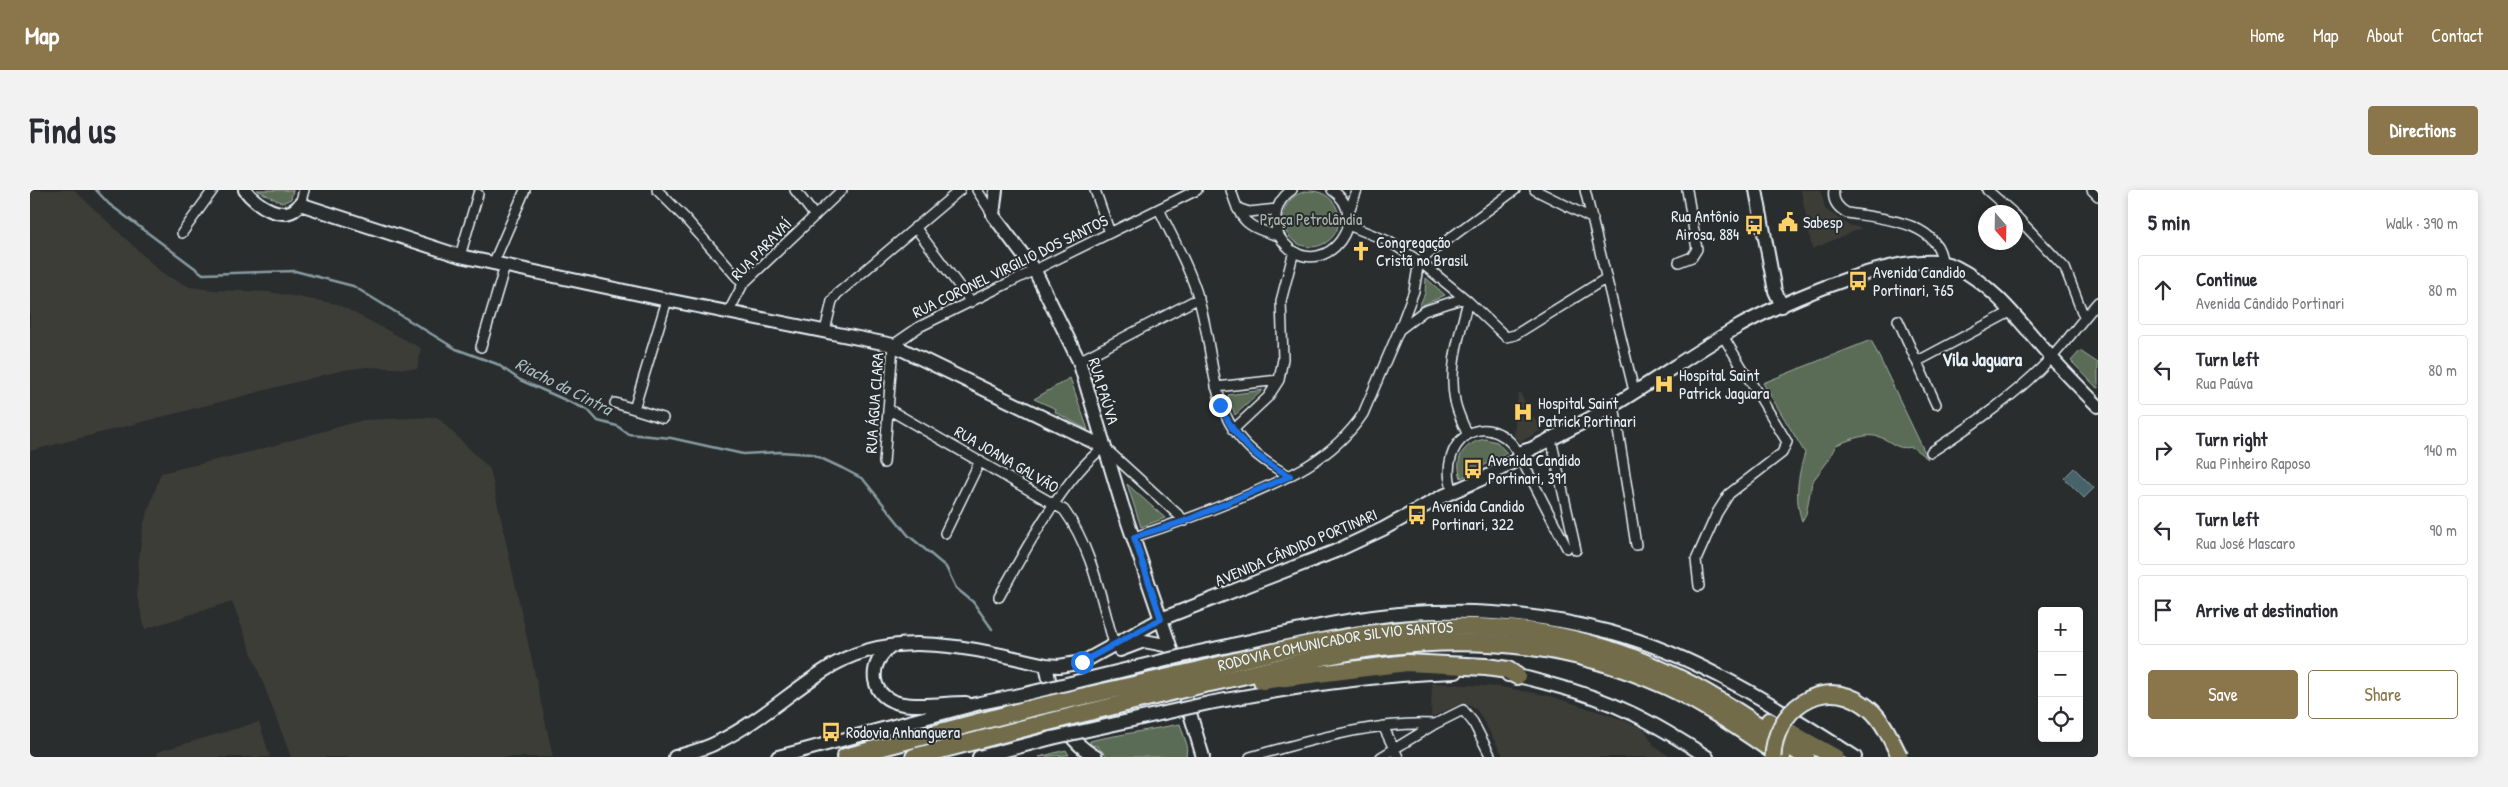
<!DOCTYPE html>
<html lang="en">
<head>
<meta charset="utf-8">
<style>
	:root { --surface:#fff; --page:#f2f2f3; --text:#2b2b33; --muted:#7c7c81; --line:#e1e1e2; --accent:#8a764a }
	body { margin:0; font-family:"Patrick Hand",sans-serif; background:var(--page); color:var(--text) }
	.controls { position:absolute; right:15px; bottom:15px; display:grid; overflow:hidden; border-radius:5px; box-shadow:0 2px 8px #0003 }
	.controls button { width:45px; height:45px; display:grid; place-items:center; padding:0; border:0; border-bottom:1px solid var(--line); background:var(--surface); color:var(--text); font:25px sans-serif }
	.compass { position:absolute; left:1948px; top:15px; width:45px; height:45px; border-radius:50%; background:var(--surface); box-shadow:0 2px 8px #0003; rotate:160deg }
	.stop { position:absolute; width:15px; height:15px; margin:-11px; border:4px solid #1a73e8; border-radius:50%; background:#fff }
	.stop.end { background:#1a73e8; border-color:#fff; box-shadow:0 1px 5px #0008 }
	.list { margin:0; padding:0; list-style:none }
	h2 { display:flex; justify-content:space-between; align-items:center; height:65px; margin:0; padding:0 20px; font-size:21px }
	h2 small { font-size:16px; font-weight:400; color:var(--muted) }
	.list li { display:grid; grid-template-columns:32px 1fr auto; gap:15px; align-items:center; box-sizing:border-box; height:70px; margin:0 10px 10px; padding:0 10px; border:1px solid var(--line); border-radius:5px }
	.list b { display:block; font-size:19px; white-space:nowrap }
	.list p { margin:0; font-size:16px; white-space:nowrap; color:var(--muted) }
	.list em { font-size:16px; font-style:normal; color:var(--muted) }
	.actions { display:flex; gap:10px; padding:15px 20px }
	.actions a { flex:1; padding:11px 0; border:1px solid var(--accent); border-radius:5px; text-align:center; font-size:18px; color:var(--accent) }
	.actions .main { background:var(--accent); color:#fff }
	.icon { flex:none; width:28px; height:28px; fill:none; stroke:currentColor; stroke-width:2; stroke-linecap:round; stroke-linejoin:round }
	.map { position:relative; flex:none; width:2068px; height:567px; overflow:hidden; border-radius:5px }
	header { display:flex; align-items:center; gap:30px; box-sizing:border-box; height:70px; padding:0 25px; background:var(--accent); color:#fff }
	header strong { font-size:24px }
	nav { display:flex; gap:28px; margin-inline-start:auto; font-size:18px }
	.intro { display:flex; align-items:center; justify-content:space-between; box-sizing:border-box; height:120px; padding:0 30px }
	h1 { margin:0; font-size:35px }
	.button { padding:12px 22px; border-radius:5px; background:var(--accent); color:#fff; font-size:18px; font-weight:700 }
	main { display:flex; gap:30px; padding:0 30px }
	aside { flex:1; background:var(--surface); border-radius:5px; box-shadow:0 2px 8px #0003 }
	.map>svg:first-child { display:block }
</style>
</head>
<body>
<header>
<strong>Map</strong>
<nav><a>Home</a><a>Map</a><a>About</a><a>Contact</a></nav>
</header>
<div class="intro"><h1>Find us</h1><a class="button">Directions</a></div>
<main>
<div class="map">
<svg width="2068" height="567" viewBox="0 0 2068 567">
	<rect width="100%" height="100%" fill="#2a2d2e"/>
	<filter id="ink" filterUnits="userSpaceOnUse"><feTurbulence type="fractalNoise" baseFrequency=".02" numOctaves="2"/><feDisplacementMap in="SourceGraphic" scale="10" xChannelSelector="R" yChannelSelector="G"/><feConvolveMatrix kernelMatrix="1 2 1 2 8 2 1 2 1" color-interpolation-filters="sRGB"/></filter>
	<g filter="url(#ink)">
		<path fill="#3d3c38" d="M0,0H44L133,84L160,97L183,100L239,102L307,114L391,158L387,179L337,177L313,180L0,261Z
			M1771,0H1791L1795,19L1818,35L1832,38L1782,59Z
			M1490,203L1511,240L1490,252L1484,245L1488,204Z
			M407,227L460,279L523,567H261L202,411L115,439L107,406L109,368L113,336L131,283L224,261L333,230Z
			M1402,493L1471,497L1520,506L1591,529L1614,539L1625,557L1641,567H1474L1447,520L1439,515L1433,513L1401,527Z
			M229,532L240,567H128L127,562Z"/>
		<path fill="#5a6c55" stroke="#a1aea6" d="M227,0H263L261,9L252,13Z
			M1253 29a28 28 0 1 1 56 0a28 28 0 1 1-56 0Z
			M1396,88L1415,105L1389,117L1395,103Z
			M1841,150L1898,269L1882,257C1864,261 1860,248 1845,246C1831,244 1818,251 1806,255L1798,271L1782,292L1776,324L1772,331C1764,309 1768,285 1775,263L1733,193Z
			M2050,161L2068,173V199L2041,171Z
			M1040,188L1058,240L1025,222L1026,219L1004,209Z
			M1233,200L1205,225L1198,205Z
			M1455,249L1467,252L1477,263L1431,288C1424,267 1434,253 1455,249Z
			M1097,294L1135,328L1111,337Z
			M1150,534L1157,555L1156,567H1078L1067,556L1060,555V551L1068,549Z
			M1036,560L1039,565L1009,567Z"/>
		<path fill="#46636a" stroke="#879ca3" d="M2044,278L2064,298L2054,308L2034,288Z"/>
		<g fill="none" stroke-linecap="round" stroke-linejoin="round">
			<path stroke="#879ca3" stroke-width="2.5" d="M66,0L79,14L173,84L265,81L323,96L426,159L467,174L490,190L558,220L568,231L587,236L598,244L641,248L713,264L750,262L782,264L812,278L833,289L878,345L916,377L926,398L943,412L962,439"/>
			<defs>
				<path id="street" d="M627,0L655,28L713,94
					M765,0L785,26
					M947,0L963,25
					M1065,0L1080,43
					M1201,0C1211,33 1216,36 1249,46
					M1262,0C1251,7 1244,20 1246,33C1246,43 1252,52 1260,59C1297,88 1343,28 1302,0
					M1505,0L1563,29
					M1555,0L1604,201
					M1804,0C1802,11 1808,18 1817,23C1849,28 1909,31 1912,72
					M1957,0L1982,22
					M2062,0L2068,6
					M270,14L274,0
					M1207,18L1219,22L1247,19
					M1129,19C1143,49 1160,78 1169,110C1191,190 1174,242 1260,286
					M1318,24L1327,0
					M1986,26L2035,78L2054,127
					M1318,35L1358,51L1389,71L1438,111L1476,147L1485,145L1575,89
					M885,37L941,112
					M152,43L183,0
					M430,66L448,4
					M1389,71L1485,0
					M1649,72L1662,67L1667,59L1657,0
					M463,74L495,0
					M698,123L713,94L812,0
					M1868,130L1906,214
					M1370,138L1384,101L1389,71
					M795,141L802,111L807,104L930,0
					M451,157L475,76
					M1049,171L1169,108
					M1888,171L1982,121
					M1186,197L1249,190
					M585,213L633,228
					M1584,215L1606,355
					M604,219L637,110
					M858,219L1034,320C1062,358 1071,409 1084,454
					M1203,240L1238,207L1249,190L1253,169L1251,111L1264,61
					M1437,244C1433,233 1427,222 1425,211C1418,178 1430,143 1438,111
					M1521,249L1546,360
					M1901,262C1944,234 1986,205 2021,168C2038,150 2052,130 2068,112
					M854,273L863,155L889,137L1167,0
					M1423,302C1405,252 1455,216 1486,259L1537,358
					M915,343L950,271
					M1104,347C1139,336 1174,323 1208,309C1256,289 1303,269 1333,224L1369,140L1394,121L1434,108
					M1669,396L1666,370L1687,323L1699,304L1752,263L1757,252L1693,146
					M969,407C994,362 1033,288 1074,257L1155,331
					M1353,536L1368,567
					M1220,567C1280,551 1342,531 1405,534
					M1351,567L1405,534L1433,520L1443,532L1461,567"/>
				<path id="secondary" d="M215,0C226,15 256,35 270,14L430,66L637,110L863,155L1074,257
					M966,0L963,25L1005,81L1049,171L1092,315L1140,456L1173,567
					M1726,0L1745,101L1752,116
					M1494,261L1501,259C1529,245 1557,231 1584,215C1625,190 1664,163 1706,138C1747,114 1882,54 1926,77C1966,97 1992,135 2021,167C2036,184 2052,200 2068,216
					M860,456C850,466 843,475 845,490C852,527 909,512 936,513
					M1090,460L1114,451L1140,456
					M1165,463C1240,448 1328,423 1404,422C1462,420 1523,427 1580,442C1666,465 1751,519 1825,567
					M1016,475C1024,514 1029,546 1066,567
					M1478,485C1493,486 1508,491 1523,495C1585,511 1623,532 1677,567
					M1179,513C1261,498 1342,484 1426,482
					M645,567C659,563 675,559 688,552C727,533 759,503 795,480C863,435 942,459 1016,475L1029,476L1053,472L1131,429L1306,361L1353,339L1411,307L1458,286L1490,268L1501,259
					M748,567L950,513L995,504
					M949,567L1022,548"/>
				<g id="highway">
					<path id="s1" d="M1170,480C1330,439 1477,407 1634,481C1685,504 1730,537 1776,567"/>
					<path d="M1232,491L1377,473L1456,477L1478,480L1487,486"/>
					<path d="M1174,494C1233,483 1292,464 1351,457C1452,445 1543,454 1636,496C1677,515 1715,542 1752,567"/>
					<path d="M1739,531L1805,567"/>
					<path d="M815,567L1002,518"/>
					<path d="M884,567L1010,534"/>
				</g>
			</defs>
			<use href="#street" stroke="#e8f1f8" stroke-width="12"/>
			<use href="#secondary" stroke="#e8f1f8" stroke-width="16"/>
			<use href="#highway" stroke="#e8f1f8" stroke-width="20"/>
			<use href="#street" stroke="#2a2d2e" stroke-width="9"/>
			<use href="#secondary" stroke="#2a2d2e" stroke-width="12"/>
			<use href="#highway" stroke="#726c4b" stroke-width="16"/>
			<defs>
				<path id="secondary-bridge" d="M995,504L1165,463
					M1022,548L1179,513"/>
				<path id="primary-bridge" d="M1743,567C1744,521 1791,485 1833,514C1852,526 1860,548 1870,567"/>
				<path id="highway-bridge" d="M1002,518L1170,480
					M1010,534L1174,494"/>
			</defs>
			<use href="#secondary-bridge" stroke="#e8f1f8" stroke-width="16" stroke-linecap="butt"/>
			<use href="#primary-bridge" stroke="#e8f1f8" stroke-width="19" stroke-linecap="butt"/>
			<use href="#highway-bridge" stroke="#e8f1f8" stroke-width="20" stroke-linecap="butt"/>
			<use href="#secondary-bridge" stroke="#2a2d2e" stroke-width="12"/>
			<use href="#primary-bridge" stroke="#726c4b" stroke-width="15"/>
			<use href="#highway-bridge" stroke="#726c4b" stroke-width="16"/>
		</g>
	</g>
	<g fill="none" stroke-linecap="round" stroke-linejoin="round" filter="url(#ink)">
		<path stroke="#1a73e8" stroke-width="6" d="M1052,472L1131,429L1104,347L1155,331L1260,286C1228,270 1204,249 1190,215"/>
	</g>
	<defs>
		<symbol id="civic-bare" viewBox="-9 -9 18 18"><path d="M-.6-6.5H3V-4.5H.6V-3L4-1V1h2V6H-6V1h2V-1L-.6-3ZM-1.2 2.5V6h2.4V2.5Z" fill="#ffd166" stroke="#2a2d2e" stroke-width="2.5" paint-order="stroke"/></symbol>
		<symbol id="bus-bare" viewBox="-9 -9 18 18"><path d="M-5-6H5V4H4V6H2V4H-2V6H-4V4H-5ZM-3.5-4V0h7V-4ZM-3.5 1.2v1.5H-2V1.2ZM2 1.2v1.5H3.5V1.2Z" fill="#ffd166" stroke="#2a2d2e" stroke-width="2.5" paint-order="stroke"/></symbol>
		<symbol id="church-bare" viewBox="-9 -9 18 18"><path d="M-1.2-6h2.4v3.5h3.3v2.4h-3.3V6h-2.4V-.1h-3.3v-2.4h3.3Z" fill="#ffd166" stroke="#2a2d2e" stroke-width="2.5" paint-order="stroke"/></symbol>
		<symbol id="hospital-bare" viewBox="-9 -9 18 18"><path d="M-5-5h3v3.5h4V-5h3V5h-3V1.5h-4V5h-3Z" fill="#ffd166" stroke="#2a2d2e" stroke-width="2.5" paint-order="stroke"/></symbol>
	</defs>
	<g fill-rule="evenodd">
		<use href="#civic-bare" x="1744" y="18" width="28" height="28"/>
		<use href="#bus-bare" x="1710" y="21" width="28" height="28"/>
		<use href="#church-bare" x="1317" y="47" width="28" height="28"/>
		<use href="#bus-bare" x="1814" y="77" width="28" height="28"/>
		<use href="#hospital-bare" x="1620" y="180" width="28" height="28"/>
		<use href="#hospital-bare" x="1479" y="208" width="28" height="28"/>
		<use href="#bus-bare" x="1429" y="265" width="28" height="28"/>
		<use href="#bus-bare" x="1373" y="311" width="28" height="28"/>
		<use href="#bus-bare" x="787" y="528" width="28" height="28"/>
	</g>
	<g text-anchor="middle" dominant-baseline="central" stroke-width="4" stroke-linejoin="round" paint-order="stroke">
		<g font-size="16" fill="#e8f1f8" stroke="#2a2d2e" text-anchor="start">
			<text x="1709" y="26" text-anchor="end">Rua Antônio<tspan x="1709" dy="18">Airosa, 884</tspan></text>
			<text x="1773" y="32">Sabesp</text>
			<text x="1346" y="52">Congregação<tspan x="1346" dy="18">Cristã no Brasil</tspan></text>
			<text x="1843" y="82">Avenida Candido<tspan x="1843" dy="18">Portinari, 765</tspan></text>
			<text x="1649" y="185">Hospital Saint<tspan x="1649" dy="18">Patrick Jaguara</tspan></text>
			<text x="1508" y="213">Hospital Saint<tspan x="1508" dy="18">Patrick Portinari</tspan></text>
			<text x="1458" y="270">Avenida Candido<tspan x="1458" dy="18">Portinari, 391</tspan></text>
			<text x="1402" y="316">Avenida Candido<tspan x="1402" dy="18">Portinari, 322</tspan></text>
			<text x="816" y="542">Rodovia Anhanguera</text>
		</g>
		<g font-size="16" fill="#a8b5af" stroke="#2a2d2e">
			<text x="1281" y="29">Praça Petrolândia</text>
		</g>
		<g font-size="16" fill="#e8f1f8" stroke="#2a2d2e">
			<text transform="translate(731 59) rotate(-46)">RUA PARAVAÍ</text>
			<text transform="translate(980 76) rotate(-26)">RUA CORONEL VIRGILIO DOS SANTOS</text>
			<text transform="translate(1074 201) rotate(73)">RUA PAÚVA</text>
			<text transform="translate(844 213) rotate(-86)">RUA ÁGUA CLARA</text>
			<text transform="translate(977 269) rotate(30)">RUA JOANA GALVÃO</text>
			<text transform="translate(1266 357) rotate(-23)">AVENIDA CÂNDIDO PORTINARI</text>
			<text stroke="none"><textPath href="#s1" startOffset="138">RODOVIA COMUNICADOR SILVIO SANTOS</textPath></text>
		</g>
		<g font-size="18" font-weight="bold" fill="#e8f1f8" stroke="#2a2d2e">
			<text x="1952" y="169">Vila Jaguara</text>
		</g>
		<g font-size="18" font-style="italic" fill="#a7b8bf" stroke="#2a2d2e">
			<text transform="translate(534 196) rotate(27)">Riacho da Cintra</text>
		</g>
	</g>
</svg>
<div class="controls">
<button>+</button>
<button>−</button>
<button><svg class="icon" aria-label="locate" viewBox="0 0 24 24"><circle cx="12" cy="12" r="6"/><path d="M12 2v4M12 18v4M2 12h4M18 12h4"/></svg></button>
</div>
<svg class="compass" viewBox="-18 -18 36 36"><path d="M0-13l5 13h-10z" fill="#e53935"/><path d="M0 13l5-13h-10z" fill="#7c7c81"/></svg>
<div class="stop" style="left:1052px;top:472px"></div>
<div class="stop end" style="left:1190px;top:215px"></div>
</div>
<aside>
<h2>5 min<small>Walk · 390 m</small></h2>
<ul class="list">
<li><svg class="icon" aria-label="ahead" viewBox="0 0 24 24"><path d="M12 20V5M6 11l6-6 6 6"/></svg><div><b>Continue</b><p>Avenida Cândido Portinari</p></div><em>80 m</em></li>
<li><svg class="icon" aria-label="left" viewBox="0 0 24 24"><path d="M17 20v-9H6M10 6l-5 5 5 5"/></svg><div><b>Turn left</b><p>Rua Paúva</p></div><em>80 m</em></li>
<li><svg class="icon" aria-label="right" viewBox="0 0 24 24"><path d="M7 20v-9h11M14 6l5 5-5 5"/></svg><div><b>Turn right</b><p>Rua Pinheiro Raposo</p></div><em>140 m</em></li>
<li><svg class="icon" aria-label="left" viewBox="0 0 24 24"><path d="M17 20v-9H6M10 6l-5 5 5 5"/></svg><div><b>Turn left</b><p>Rua José Mascaro</p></div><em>90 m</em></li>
<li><svg class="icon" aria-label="arrive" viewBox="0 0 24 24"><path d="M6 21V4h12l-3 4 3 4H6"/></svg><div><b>Arrive at destination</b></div></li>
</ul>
<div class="actions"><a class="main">Save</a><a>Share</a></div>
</aside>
</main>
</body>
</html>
